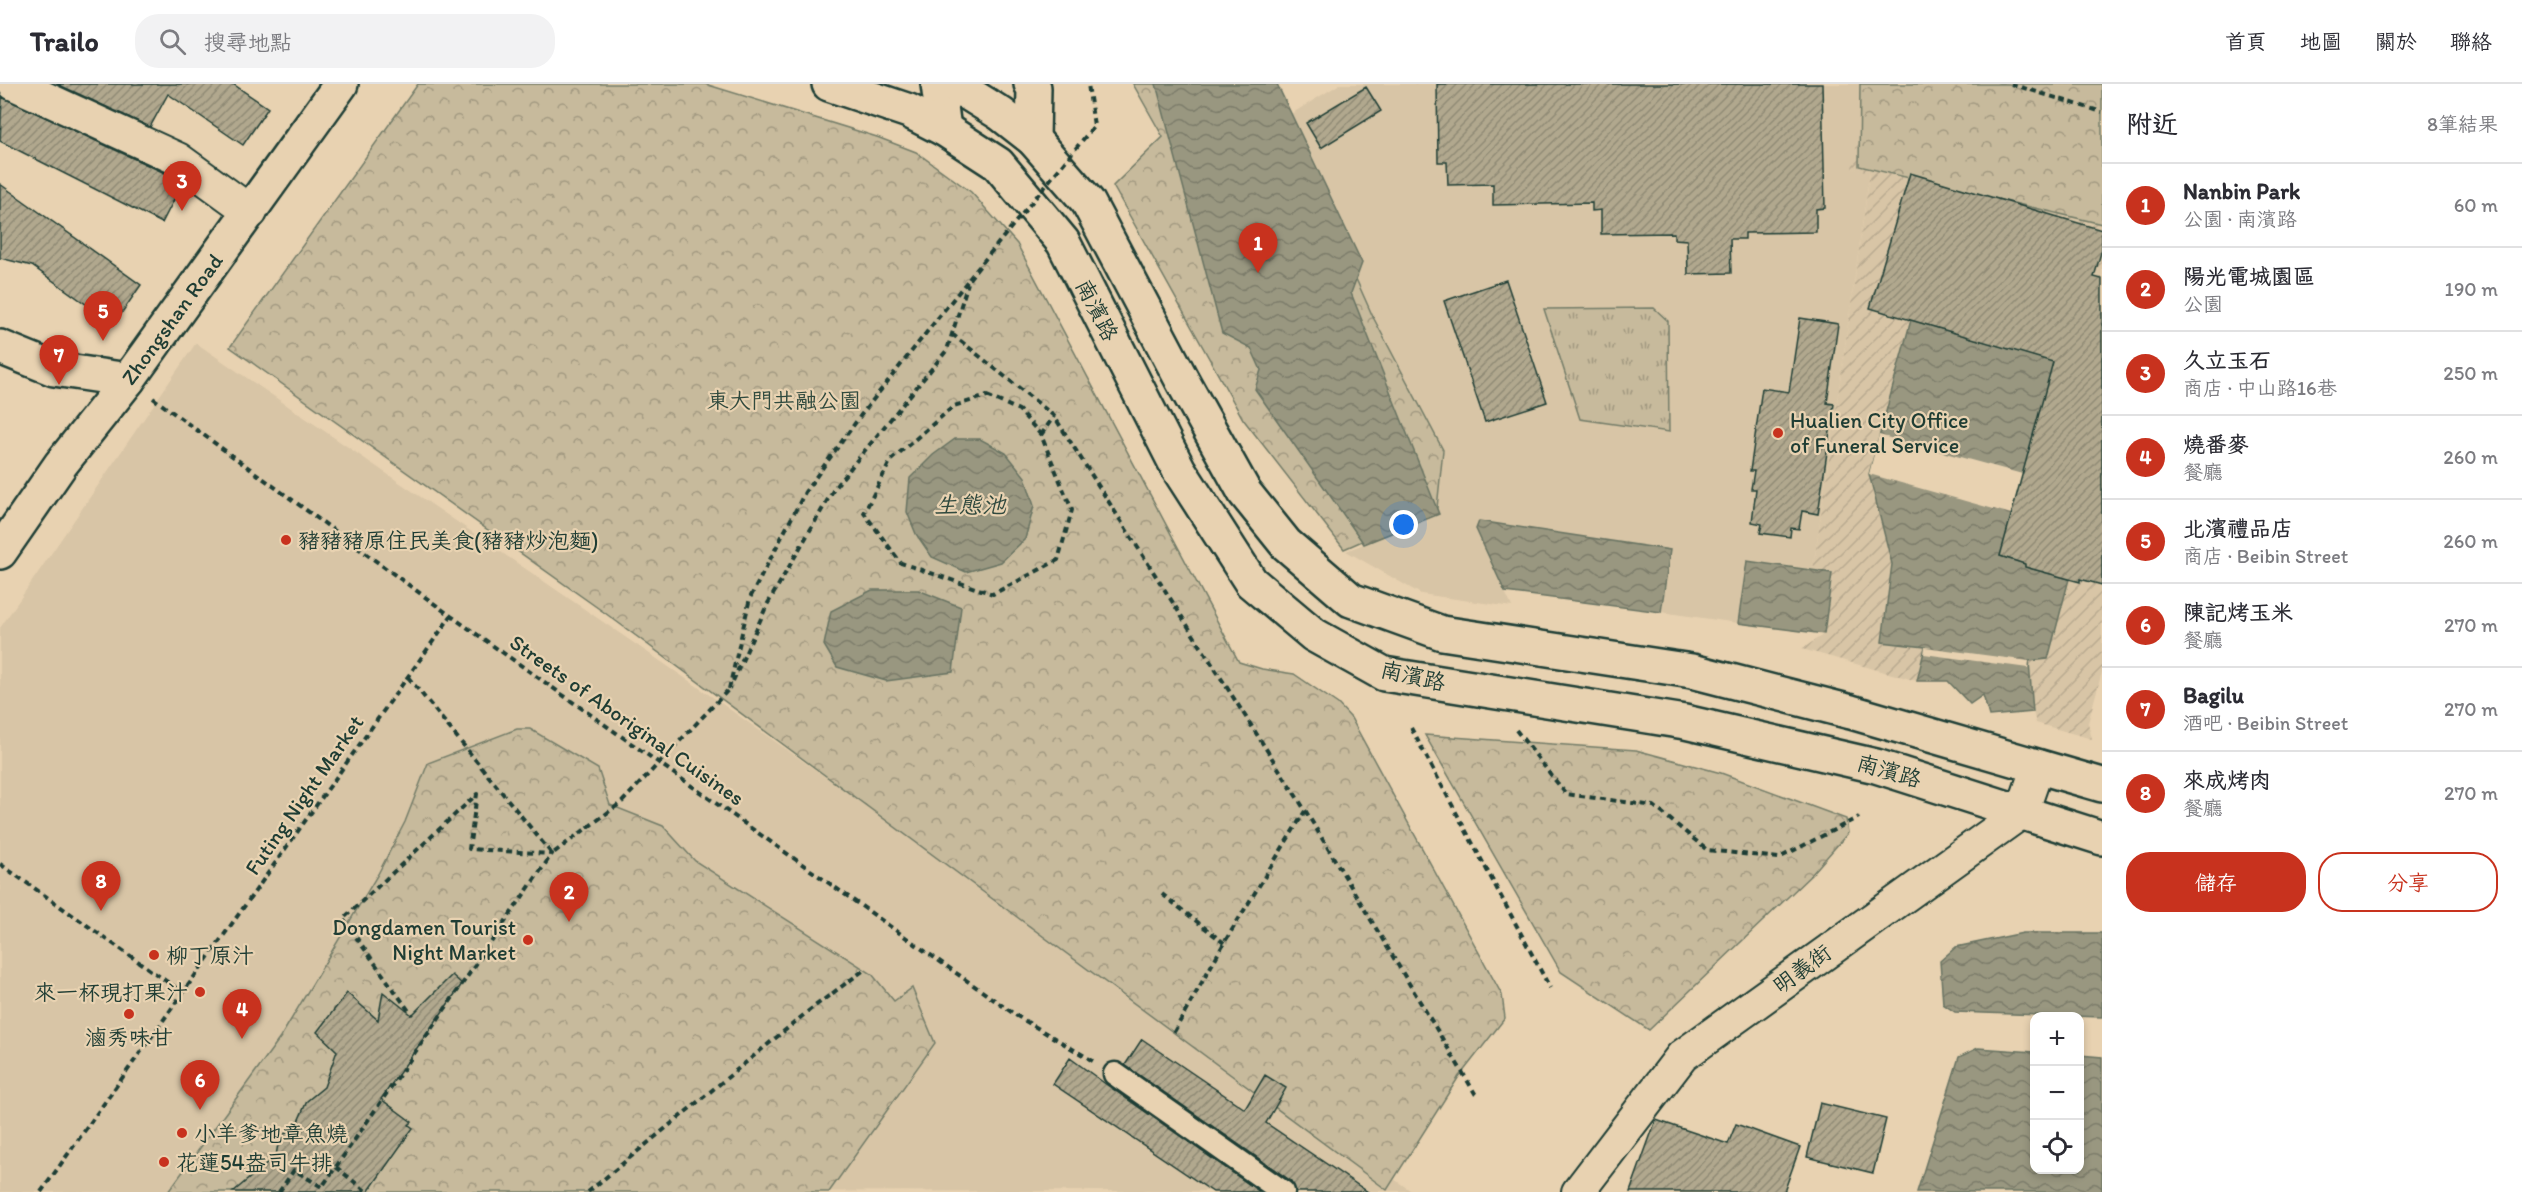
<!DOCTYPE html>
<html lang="zh-TW">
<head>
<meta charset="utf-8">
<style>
	:root { --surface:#fff; --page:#f2f2f3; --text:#2b2b33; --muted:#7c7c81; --line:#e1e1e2; --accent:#c8321e }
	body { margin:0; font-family:Itim,"LXGW WenKai TC",sans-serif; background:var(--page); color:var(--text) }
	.controls { position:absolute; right:18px; bottom:18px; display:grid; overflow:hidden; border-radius:12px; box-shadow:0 3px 9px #0003 }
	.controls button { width:54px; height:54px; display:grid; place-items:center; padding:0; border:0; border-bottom:2px solid var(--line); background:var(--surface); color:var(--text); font:30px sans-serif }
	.you { position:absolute; left:1404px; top:441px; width:21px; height:21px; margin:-15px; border:4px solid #fff; border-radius:50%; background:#1a73e8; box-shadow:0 0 0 9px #1a73e833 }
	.badge { display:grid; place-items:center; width:39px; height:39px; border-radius:50%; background:var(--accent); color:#fff; font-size:20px; font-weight:700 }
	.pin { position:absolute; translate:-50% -50px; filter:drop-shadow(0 2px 3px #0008) }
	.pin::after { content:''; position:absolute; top:32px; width:21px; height:18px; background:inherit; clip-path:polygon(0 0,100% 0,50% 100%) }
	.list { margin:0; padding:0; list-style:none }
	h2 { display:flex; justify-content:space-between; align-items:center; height:78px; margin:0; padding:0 24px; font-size:26px }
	h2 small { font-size:20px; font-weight:400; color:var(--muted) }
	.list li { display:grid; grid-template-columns:39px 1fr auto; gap:18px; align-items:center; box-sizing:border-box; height:84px; padding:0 24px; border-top:2px solid var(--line) }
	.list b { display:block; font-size:22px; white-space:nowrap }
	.list p { margin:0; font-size:20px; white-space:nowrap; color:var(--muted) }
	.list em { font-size:20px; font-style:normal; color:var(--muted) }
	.actions { display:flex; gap:12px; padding:18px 24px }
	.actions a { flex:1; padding:14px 0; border:2px solid var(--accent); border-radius:24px; text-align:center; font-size:21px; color:var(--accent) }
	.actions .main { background:var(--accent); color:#fff }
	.icon { flex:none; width:33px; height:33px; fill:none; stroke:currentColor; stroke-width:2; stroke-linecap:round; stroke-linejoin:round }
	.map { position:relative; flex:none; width:2102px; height:1108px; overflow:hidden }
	header { display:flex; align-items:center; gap:36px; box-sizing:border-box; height:84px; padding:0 30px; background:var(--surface); border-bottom:2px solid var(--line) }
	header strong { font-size:28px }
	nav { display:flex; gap:33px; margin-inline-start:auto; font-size:21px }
	.search { width:420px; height:54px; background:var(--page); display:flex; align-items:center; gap:15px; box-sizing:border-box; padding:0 21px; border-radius:24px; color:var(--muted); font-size:22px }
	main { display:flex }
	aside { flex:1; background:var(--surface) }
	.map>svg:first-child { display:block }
</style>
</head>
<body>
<header>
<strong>Trailo</strong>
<div class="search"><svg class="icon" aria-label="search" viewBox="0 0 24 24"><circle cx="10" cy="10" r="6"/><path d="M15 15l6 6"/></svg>搜尋地點</div>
<nav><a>首頁</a><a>地圖</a><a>關於</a><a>聯絡</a></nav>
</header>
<main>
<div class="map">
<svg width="2102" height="1108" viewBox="0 0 2102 1108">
	<defs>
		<pattern id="industrial-furrows" width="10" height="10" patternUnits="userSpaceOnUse" patternTransform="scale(1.5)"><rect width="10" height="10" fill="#d8c5a6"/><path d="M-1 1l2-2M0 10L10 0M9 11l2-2" fill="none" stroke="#b9aa90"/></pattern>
		<pattern id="grass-tufts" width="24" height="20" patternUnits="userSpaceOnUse" patternTransform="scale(1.5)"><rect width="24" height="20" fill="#c7ba9c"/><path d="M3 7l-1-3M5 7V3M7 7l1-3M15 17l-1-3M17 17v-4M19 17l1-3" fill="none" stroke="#a19880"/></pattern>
		<pattern id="forest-crowns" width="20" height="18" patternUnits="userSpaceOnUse" patternTransform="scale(1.5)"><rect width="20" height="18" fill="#c7ba9c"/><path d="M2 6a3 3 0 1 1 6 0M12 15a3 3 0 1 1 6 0" fill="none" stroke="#a19880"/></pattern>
		<pattern id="water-waves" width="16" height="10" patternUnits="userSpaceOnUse" patternTransform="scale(1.5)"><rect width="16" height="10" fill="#999780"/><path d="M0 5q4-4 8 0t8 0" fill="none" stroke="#7c7c6a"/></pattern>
		<pattern id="building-hatch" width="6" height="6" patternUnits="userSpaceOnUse" patternTransform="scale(1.5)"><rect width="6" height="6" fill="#b1a88e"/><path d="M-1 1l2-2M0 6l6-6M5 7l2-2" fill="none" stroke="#8f8a75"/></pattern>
	</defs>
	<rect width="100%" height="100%" fill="#e8d2b1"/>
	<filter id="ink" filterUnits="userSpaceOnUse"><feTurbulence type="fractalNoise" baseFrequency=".0167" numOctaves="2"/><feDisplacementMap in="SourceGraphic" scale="12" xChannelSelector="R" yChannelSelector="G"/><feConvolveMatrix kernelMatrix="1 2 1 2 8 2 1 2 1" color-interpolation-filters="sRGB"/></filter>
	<g filter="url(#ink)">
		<path fill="#d8c5a6" d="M1340,0H1869L1853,84L1870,87L1813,486L1747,477L1738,539L1661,528L1666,497L1476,445L1512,523L1421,510L1346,467L1439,430L1351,209L1362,178L1291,30Z
			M196,259L701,605L1411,1107L0,1108V544Z"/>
		<path fill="url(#industrial-furrows)" d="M1869,0L2102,44V588L2088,639L2092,655L2036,639L2033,628L1989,632L1983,611L1970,620L1948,597H1917L1802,565L1824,550L1832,489L1813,486L1870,88L1852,84Z"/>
		<path fill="url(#grass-tufts)" stroke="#737c68" stroke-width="1.5" d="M1654,224L1668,237L1669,348L1580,335L1544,225Z"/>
		<path fill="url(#forest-crowns)" stroke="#737c68" stroke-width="1.5" d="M418,0H705L877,53L916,68L971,108L1017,160L1239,578L1262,585L1294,590L1338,620L1351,634L1502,911L1505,934L1458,994L1387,1106L605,529L230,263Z
			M1133,0H1269L1373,233L1443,366L1437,424L1344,465L1243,335L1113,102L1163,53Z
			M1860,0H2102V140L1859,82Z
			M517,645H530L598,685L610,721L663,742L695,777L872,890L894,917L912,904L935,959L829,1108H168L280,954L378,790L405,738L428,679Z
			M1425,651L1636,666L1721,689L1846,735L1848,749L1812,790L1649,946L1561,888Z"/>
		<path fill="url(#water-waves)" stroke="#687362" stroke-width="1.5" d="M1156,0H1277L1362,179L1351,209L1439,430L1364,460L1255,305L1261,286L1251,264L1222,249Z
			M1911,236L2068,282L2000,472L2025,480V483L2069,495L2048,575L2029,577L2033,628L1989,632L1983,611L1970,620L1948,597H1917L1925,563L1882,558L1892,480L1869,390Z
			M955,355H980L1006,369L1025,393L1034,422L1025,455L1001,478L966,488L932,473L916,450L907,428L910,394L933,371Z
			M1479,437L1670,466L1661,528L1505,508L1476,445Z
			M1747,477L1832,489L1824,550L1738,539Z
			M872,506H918L961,523L953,588L886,597L837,583L824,561L831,527Z
			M2023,849H2102V933L1955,928L1943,920L1940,877L1956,863Z
			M1978,964L2034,968V1086H2080V971L2102,973V1108H1917L1959,973Z"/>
		<path fill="#e8d2b1" d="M1879,351L2026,391L2015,431L1869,390Z
			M1925,563L2029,577L2028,584L1924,570Z"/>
		<path fill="url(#building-hatch)" stroke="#1f3d34" stroke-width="1.5" d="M57,0H233L268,24L243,61L168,10L150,43Z
			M1437,0H1822L1825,124L1816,125V148L1745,149V155H1730L1731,189L1688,190L1687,156L1674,155V149L1601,150V126L1592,127V119L1493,121V100L1448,101L1447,78H1438Z
			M1366,3L1381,27L1321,64L1306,39Z
			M2,13L169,91L182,100L162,139L0,57Z
			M1910,89L2102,146V165L2094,193L2102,195V501L2080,495V498L2025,483V480L2000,472L2053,278L1870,224Z
			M0,100L141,201L114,240L32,182L0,174Z
			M1506,196L1547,318L1485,338L1444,217Z
			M1800,234L1838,240L1827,319L1834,320L1818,430L1802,427L1799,445L1791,444L1790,453L1760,449L1762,440L1752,438L1756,405H1751L1754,387H1750L1762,304L1789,308Z
			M452,891L462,900L381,1015L412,1038L409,1041L413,1044L368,1108H233L276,1072L279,1054L296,1042L307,1017L324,1003L337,967L317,948L347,909L378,936L383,908L412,931Z
			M1142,955L1245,1025L1265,991L1286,1004L1266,1039L1368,1108H1296L1291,1097L1125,981Z
			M1070,974L1107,1001L1260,1108H1213L1053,1000Z
			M1820,1019L1886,1035L1873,1089L1807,1073Z
			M1656,1036L1728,1060L1736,1040L1800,1063L1784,1108H1630Z"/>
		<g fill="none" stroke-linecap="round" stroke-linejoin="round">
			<defs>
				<path id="pedestrian" d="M1115,990L1283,1108"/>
				<path id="minor" d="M14,0L178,75L251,128
					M1578,1108L1682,972L2022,728L2038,682"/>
				<path id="tertiary" d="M938,0L944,45
					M1031,0L1034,4L1033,55
					M0,468L61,380L128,296"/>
				<path id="secondary" d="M829,0L909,27L944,45L998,80L1063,158L1179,386L1251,498L1314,551L1384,590L1685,638L1876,682L2102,754
					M953,0L1001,30L1033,55L1088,118L1183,298L1245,409L1286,460L1351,516L1442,549L1692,587L1851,628L2102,701
					M0,263L54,285L128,296L341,0"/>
			</defs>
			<use href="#pedestrian" stroke="#1f3d34" stroke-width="27"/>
			<use href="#minor" stroke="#1f3d34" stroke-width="36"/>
			<use href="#tertiary" stroke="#1f3d34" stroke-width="38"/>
			<use href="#secondary" stroke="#1f3d34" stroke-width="38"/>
			<path stroke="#1f3d34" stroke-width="4" stroke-dasharray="6 4.5" stroke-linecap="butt" d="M2011,0L2102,28
				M952,250L1054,332L1305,726L1476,1011
				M987,312L1019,326L1041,351L1072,426L1058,476L993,510L901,479L864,429L891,376L954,322Z
				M153,314L451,532L1017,932L1093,977
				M1041,351L1054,332
				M408,593L552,770L622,718
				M733,597L767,521L835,403L947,266L968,199
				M729,605L750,514L805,408L861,331L969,195
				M1411,644L1550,904
				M1516,646L1566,710L1654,722L1707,766L1779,774L1859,733
				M0,780L183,909
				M1162,810L1224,859
				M1174,948L1224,859L1305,727
				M336,1083L367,1108
				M41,1108L451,532
				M279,1108L294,1086L322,1103L552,770L469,765L477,710L343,835L412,931
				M588,1108L811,925L864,886"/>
			<use href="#pedestrian" stroke="#e8d2b1" stroke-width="22"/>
			<use href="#minor" stroke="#e8d2b1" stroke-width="32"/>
			<use href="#tertiary" stroke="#e8d2b1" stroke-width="33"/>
			<use href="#secondary" stroke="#e8d2b1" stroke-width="33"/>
			<path stroke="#1f3d34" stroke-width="4" stroke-dasharray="6 4.5" stroke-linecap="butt" d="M969,195L1094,42L1088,0
				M622,718L729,605"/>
		</g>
	</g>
	<g fill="#c8321e" stroke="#e8d2b1" stroke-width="2">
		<circle cx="1778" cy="349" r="6"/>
		<circle cx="286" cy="456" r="6"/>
		<circle cx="528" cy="856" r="6"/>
		<circle cx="154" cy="871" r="6"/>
		<circle cx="200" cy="908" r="6"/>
		<circle cx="129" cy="930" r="6"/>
		<circle cx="182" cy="1049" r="6"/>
		<circle cx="164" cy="1078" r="6"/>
	</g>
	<g text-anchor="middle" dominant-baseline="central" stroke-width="4.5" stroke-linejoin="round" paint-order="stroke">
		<g font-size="22" fill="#1f3d34" stroke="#e8d2b1">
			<text transform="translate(1097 226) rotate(63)">南濱路</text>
			<text transform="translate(172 235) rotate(-54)">Zhongshan Road</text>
			<text transform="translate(1413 592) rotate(13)">南濱路</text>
			<text transform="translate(627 636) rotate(35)">Streets of Aboriginal Cuisines</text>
			<text transform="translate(1889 687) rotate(16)">南濱路</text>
			<text transform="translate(304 711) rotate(-55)">Futing Night Market</text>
			<text transform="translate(1802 885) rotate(-36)">明義街</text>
		</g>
		<g font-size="22" fill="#304a3e" stroke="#e8d2b1">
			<text x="784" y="316">東大門共融公園</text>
		</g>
		<g font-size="22" fill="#1f3d34" stroke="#e8d2b1" text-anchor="start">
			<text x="1790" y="336">Hualien City Office<tspan x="1790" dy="25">of Funeral Service</tspan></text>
			<text x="298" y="456">豬豬豬原住民美食(豬豬炒泡麵)</text>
			<text x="516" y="843" text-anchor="end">Dongdamen Tourist<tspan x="516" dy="25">Night Market</tspan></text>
			<text x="166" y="871">柳丁原汁</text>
			<text x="188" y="908" text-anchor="end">來一杯現打果汁</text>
			<text x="129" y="953" text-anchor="middle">滷秀味甘</text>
			<text x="194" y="1049">小羊爹地章魚燒</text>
			<text x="176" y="1078">花蓮54盎司牛排</text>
		</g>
		<g font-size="24" font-style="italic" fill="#314a3f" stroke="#e8d2b1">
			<text x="970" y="420">生態池</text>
		</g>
	</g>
</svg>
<div class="controls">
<button>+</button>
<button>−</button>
<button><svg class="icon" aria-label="locate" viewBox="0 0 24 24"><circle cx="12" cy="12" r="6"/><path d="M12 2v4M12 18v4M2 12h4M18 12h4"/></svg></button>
</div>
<div class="you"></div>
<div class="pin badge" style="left:1258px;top:189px">1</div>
<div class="pin badge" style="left:569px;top:838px">2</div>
<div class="pin badge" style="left:182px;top:127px">3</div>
<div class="pin badge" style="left:242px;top:955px">4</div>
<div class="pin badge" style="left:103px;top:257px">5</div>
<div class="pin badge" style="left:200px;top:1026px">6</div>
<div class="pin badge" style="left:59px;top:301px">7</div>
<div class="pin badge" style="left:101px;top:827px">8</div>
</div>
<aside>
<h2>附近<small>8筆結果</small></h2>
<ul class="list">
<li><span class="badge">1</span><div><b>Nanbin Park</b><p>公園 · 南濱路</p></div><em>60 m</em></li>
<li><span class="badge">2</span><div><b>陽光電城園區</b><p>公園</p></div><em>190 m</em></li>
<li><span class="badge">3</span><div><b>久立玉石</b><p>商店 · 中山路16巷</p></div><em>250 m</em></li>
<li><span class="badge">4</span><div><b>燒番麥</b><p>餐廳</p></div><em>260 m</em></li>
<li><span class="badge">5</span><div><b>北濱禮品店</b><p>商店 · Beibin Street</p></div><em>260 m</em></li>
<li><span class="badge">6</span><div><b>陳記烤玉米</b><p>餐廳</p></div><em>270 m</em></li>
<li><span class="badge">7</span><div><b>Bagilu</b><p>酒吧 · Beibin Street</p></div><em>270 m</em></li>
<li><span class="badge">8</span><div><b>來成烤肉</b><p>餐廳</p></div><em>270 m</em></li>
</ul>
<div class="actions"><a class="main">儲存</a><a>分享</a></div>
</aside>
</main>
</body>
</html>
